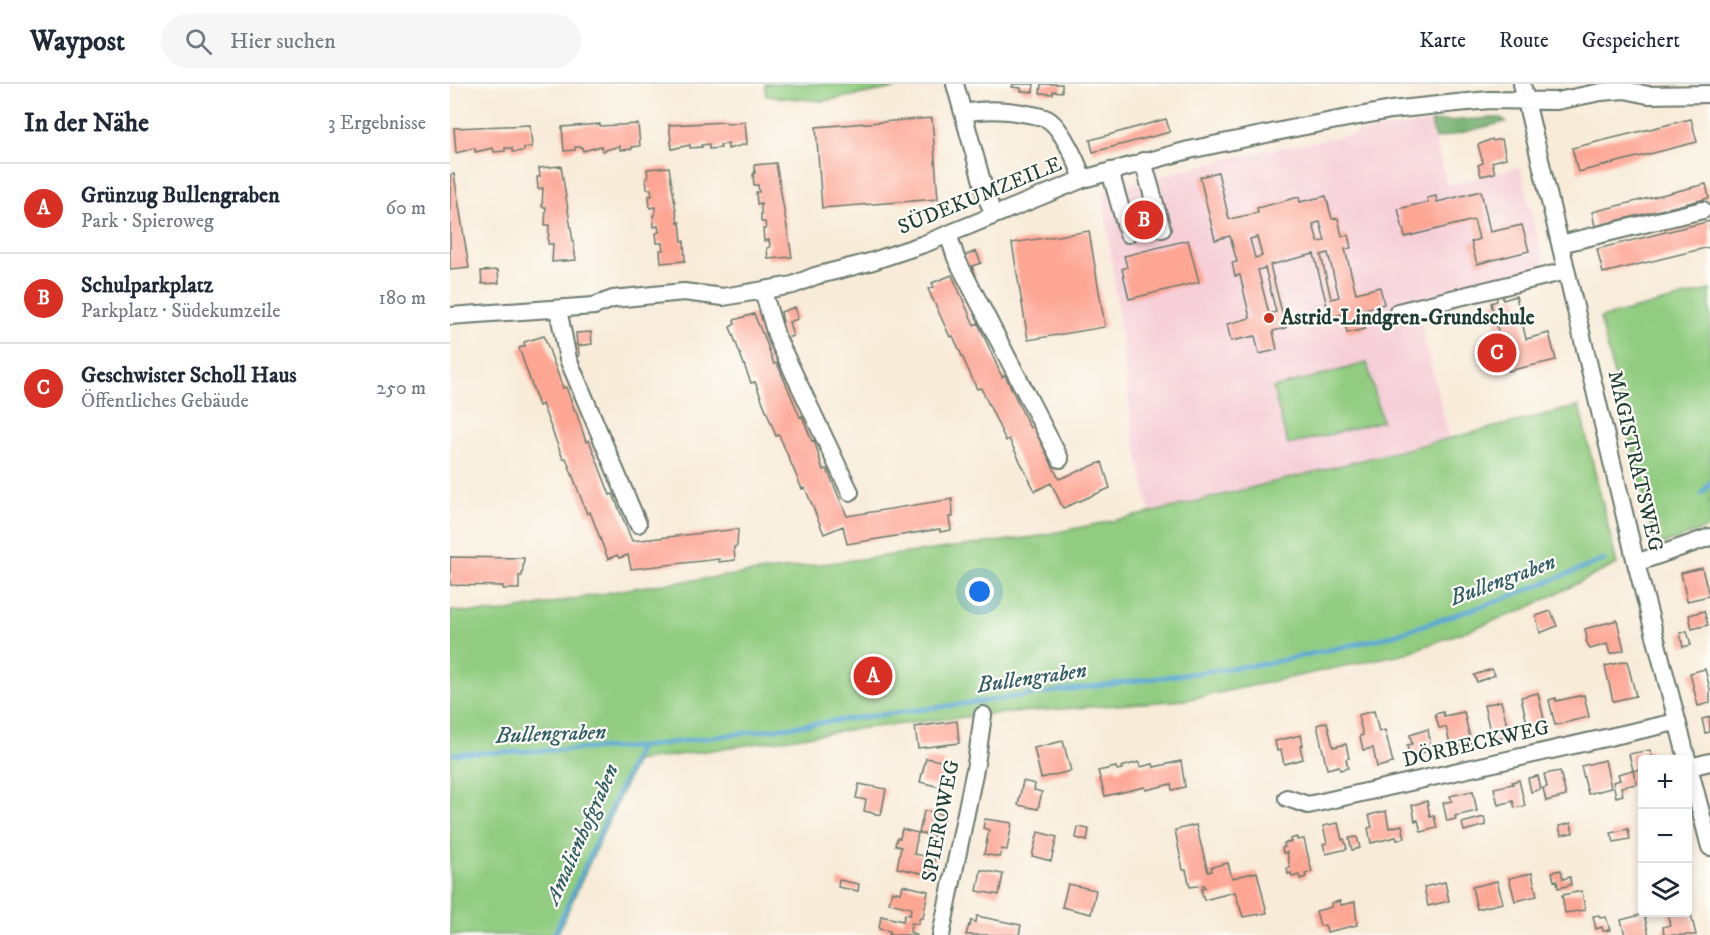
<!DOCTYPE html>
<html lang="de">
<head>
<meta charset="utf-8">
<style>
	:root { --surface:#fff; --page:#f6f6f7; --text:#1f2937; --muted:#747a83; --line:#e0e1e3; --accent:#d93025 }
	body { margin:0; font-family:"IM FELL DW Pica",serif; background:var(--page); color:var(--text) }
	.controls { position:absolute; right:18px; bottom:18px; display:grid; overflow:hidden; border-radius:6px; box-shadow:0 3px 9px #0003 }
	.controls button { width:54px; height:54px; display:grid; place-items:center; padding:0; border:0; border-bottom:2px solid var(--line); background:var(--surface); color:var(--text); font:30px sans-serif }
	.you { position:absolute; left:530px; top:508px; width:21px; height:21px; margin:-15px; border:4px solid #fff; border-radius:50%; background:#1a73e8; box-shadow:0 0 0 9px #1a73e833 }
	.badge { display:grid; place-items:center; width:39px; height:39px; border-radius:50%; background:var(--accent); color:#fff; font-size:20px; font-weight:700 }
	.pin { position:absolute; translate:-50% -50%; border:3px solid #fff; box-shadow:0 2px 6px #0006 }
	.list { margin:0; padding:0; list-style:none }
	h2 { display:flex; justify-content:space-between; align-items:center; height:78px; margin:0; padding:0 24px; font-size:26px }
	h2 small { font-size:20px; font-weight:400; color:var(--muted) }
	.list li { display:grid; grid-template-columns:39px 1fr auto; gap:18px; align-items:center; box-sizing:border-box; height:90px; padding:0 24px; border-top:2px solid var(--line) }
	.list b { display:block; font-size:22px; white-space:nowrap }
	.list p { margin:0; font-size:20px; white-space:nowrap; color:var(--muted) }
	.list em { font-size:20px; font-style:normal; color:var(--muted) }
	.icon { flex:none; width:33px; height:33px; fill:none; stroke:currentColor; stroke-width:2; stroke-linecap:round; stroke-linejoin:round }
	.map { position:relative; flex:none; width:1260px; height:851px; overflow:hidden }
	header { display:flex; align-items:center; gap:36px; box-sizing:border-box; height:84px; padding:0 30px; background:var(--surface); border-bottom:2px solid var(--line) }
	header strong { font-size:28px }
	nav { display:flex; gap:33px; margin-inline-start:auto; font-size:21px }
	.search { width:420px; height:54px; background:var(--page); display:flex; align-items:center; gap:15px; box-sizing:border-box; padding:0 21px; border-radius:33px; color:var(--muted); font-size:22px }
	main { display:flex }
	aside { flex:1; background:var(--surface) }
	.map>svg:first-child { display:block }
</style>
</head>
<body>
<header>
<strong>Waypost</strong>
<div class="search"><svg class="icon" aria-label="search" viewBox="0 0 24 24"><circle cx="10" cy="10" r="6"/><path d="M15 15l6 6"/></svg>Hier suchen</div>
<nav><a>Karte</a><a>Route</a><a>Gespeichert</a></nav>
</header>
<main>
<aside>
<h2>In der Nähe<small>3 Ergebnisse</small></h2>
<ul class="list">
<li><span class="badge">A</span><div><b>Grünzug Bullengraben</b><p>Park · Spieroweg</p></div><em>60 m</em></li>
<li><span class="badge">B</span><div><b>Schulparkplatz</b><p>Parkplatz · Südekumzeile</p></div><em>180 m</em></li>
<li><span class="badge">C</span><div><b>Geschwister Scholl Haus</b><p>Öffentliches Gebäude</p></div><em>250 m</em></li>
</ul>
</aside>
<div class="map">
<svg width="1260" height="851" viewBox="0 0 1260 851">
	<rect width="100%" height="100%" fill="#fdfcf7"/>
	<filter id="ink" filterUnits="userSpaceOnUse"><feTurbulence type="fractalNoise" baseFrequency=".0167" numOctaves="2"/><feDisplacementMap in="SourceGraphic" scale="12" xChannelSelector="R" yChannelSelector="G"/><feConvolveMatrix kernelMatrix="1 2 1 2 8 2 1 2 1" color-interpolation-filters="sRGB"/></filter>
	<filter id="wash" filterUnits="userSpaceOnUse"><feTurbulence type="fractalNoise" baseFrequency=".008" numOctaves="4" result="noise"/><feDisplacementMap in="SourceGraphic" scale="24" xChannelSelector="R" yChannelSelector="G"/><feGaussianBlur stdDeviation="1.35" result="paint"/><feColorMatrix in="noise" values="0 0 0 0 0 0 0 0 0 0 0 0 0 0 0 0 0 1.4 0 .05"/><feComposite in="paint" operator="in"/></filter>
	<g filter="url(#wash)">
		<rect width="100%" height="100%" fill="#f8ebd8"/>
		<path fill="#f6cfd8" d="M981,38L997,101L1070,83L1095,184L965,216L999,355L700,429L683,348L653,107L790,72L914,48Z"/>
		<path fill="#91cc80" stroke="#58845a" stroke-width="1.5" d="M315,0H469L373,17L316,12Z
			M1260,206V443L1206,463L1150,234Z
			M917,279L932,337L838,361L823,304Z
			M1129,322L1167,480L1073,526L956,569L735,616L542,630L406,645L186,677L107,851H0V527L47,529L190,503L584,453L700,429Z"/>
		<path fill="#74b06e" stroke="#4a7651" stroke-width="1.5" d="M1043,34H1051L1056,38L985,55L981,38Z"/>
		<g fill="none" stroke-linecap="round" stroke-linejoin="round">
			<path stroke="#5ba9d5" stroke-width="4.5" d="M1252,410L1260,398
				M0,670L189,663L820,579L937,553L1048,517L1154,476
				M104,851L189,663"/>
		</g>
		<g id="blocks">
			<path fill="#fda694" fill-rule="evenodd" d="M563,0H584L583,8L571,7V4L562,3Z
				M591,0H612V8L603,7V10L590,9Z
				M482,34L488,115L372,124L366,43Z
				M716,35L720,48L643,68L640,56Z
				M1241,35L1247,58L1128,88L1122,64Z
				M276,38L277,40L295,38L297,60L278,65V60L270,61L271,64L259,65V60L251,61L252,63L240,64V61L222,65L219,41Z
				M150,40V42L188,40L190,62L182,63V65L170,66V62L152,67L151,62L133,67L132,63H125V66L114,67L112,43Z
				M80,41L82,63L74,64V67L63,68L62,64H55V67L44,68L43,64L25,68V64L6,69L4,44Z
				M1042,55L1043,57L1052,55L1056,74L1042,78L1045,89L1031,92L1028,81L1033,79L1028,61Z
				M326,79L342,173L318,175L317,164L320,163L319,156L314,157L313,145H316L315,138H311V119L307,120L306,108H309L308,101H304L303,90L305,89L304,81Z
				M111,82L126,176L102,178L103,160H98L99,141H95L96,123H92L93,104L88,105L87,93H90L89,84Z
				M219,83L228,139L230,138L232,157H234L235,177L211,179L210,166H213L212,159H207L206,149L209,148L208,142L204,143L203,131H205V123L200,124L199,112H202L201,105H197L196,94H198L197,85Z
				M768,88L779,135L808,129L807,124L849,113L850,118L876,112L882,135L888,134L892,152L898,151L901,164L895,165L906,209L930,203L934,220L910,226L915,245L897,249L893,230L880,234L864,170L820,181L836,244L823,247L827,266L809,270L805,252L781,257L777,240L800,234L790,191L785,192L782,179L787,178L780,152L765,156L750,93ZM870,138L875,157L868,158L863,140ZM807,153L812,172L805,174L800,155ZM878,169L889,213L881,215L871,171ZM815,184L826,228L819,230L808,186Z
				M4,90L19,184L0,186V91Z
				M1256,100L1259,114L1145,142L1142,128Z
				M1031,107L1040,148L1072,141L1079,167L1027,180L1021,158L1029,155L1024,136L955,153L948,125L978,118L977,114L986,112L987,118Z
				M1260,137V163L1153,189L1147,165Z
				M639,147L655,243L578,256L562,159Z
				M738,156L749,198L679,215L672,185L677,183L674,172Z
				M526,167L531,179L522,182L526,192L522,193L514,172Z
				M48,186L49,199L32,200L31,187Z
				M502,191L524,241L528,239L552,293L555,291L580,344L583,342L609,395L652,378L660,404L613,424L601,399L585,407L559,355L556,357L531,304L527,305L503,252L500,253L478,205L484,203L482,199Z
				M1052,210L1053,216L1066,212L1076,255L1099,249L1106,276L1058,287L1041,219L1047,217L1046,211Z
				M345,223L348,235L339,238L343,252L334,255L329,240L333,238L331,228Z
				M304,230L312,249H313L324,280L327,279L350,333L352,332L362,357L364,356L373,386L377,385L397,432L502,415L503,433H499L501,446L490,448V445L397,460L393,442L374,450L355,404L352,405L329,351L326,352L305,298L301,299L280,243L285,240L284,236Z
				M141,248L142,260L128,262L129,272H124L123,261H127L126,249Z
				M94,252L113,304L116,303L125,327H126L136,358L139,356L160,411L163,410L182,457L288,445L287,462L284,463L285,476L269,478V475L181,485L178,471L169,474L167,471L158,475L140,428L137,430L116,374L113,375L92,320L89,322L69,264L75,262L74,258Z
				M0,473L74,474L72,492H69V505H53V502L0,501Z
				M1252,484L1259,512L1237,517L1231,489Z
				M1101,527L1107,542L1090,549L1086,532Z
				M1254,527L1258,541L1242,545L1239,531Z
				M1167,536L1174,566L1160,570L1157,560L1140,565L1136,557L1137,555L1135,545Z
				M1237,547L1241,561L1233,563L1230,549Z
				M1177,577L1186,612L1163,617L1155,582Z
				M1042,585L1045,591L1027,598L1024,591Z
				M1255,585L1260,605V619L1248,622L1240,589Z
				M1088,609L1096,644L1079,648L1071,613Z
				M1134,611L1139,633L1105,641L1099,616L1106,614V617Z
				M1051,617L1060,652L1042,656L1034,621Z
				M924,627L929,648L935,646L943,679L927,683L923,664L913,666L910,652L913,651L908,631Z
				M993,628L994,632L1014,628L1021,659L1001,664L996,643L989,644L985,630Z
				M1260,633V648L1255,649L1252,635Z
				M507,637L509,659L468,664L465,643Z
				M877,638L883,663L896,660L899,674L896,675L898,684L890,686L889,682L877,685L867,641Z
				M978,645L981,666L960,673L957,661L962,660L960,651Z
				M851,651L853,661L850,662L853,675L834,680L831,666L827,667L825,657Z
				M613,657L621,687L591,694L584,664Z
				M1200,666L1203,675H1192V685L1183,687L1187,700L1171,703L1173,711L1166,713L1163,698L1170,696L1168,690L1183,686L1179,670Z
				M476,674L495,678L490,703L470,698Z
				M1155,676L1161,704L1138,710L1131,682Z
				M731,677L735,703L722,706L721,700L696,706L695,703L655,712L648,687L666,683L667,686L672,685L671,683L689,678L690,683L703,680L704,683Z
				M1110,687L1116,712L1096,717L1093,704L1097,703L1094,690Z
				M1088,692L1091,705L1081,708L1078,694Z
				M1069,696L1075,722L1065,724L1063,717L1048,721L1044,704L1063,700L1062,698Z
				M573,697L585,700L584,706L592,708L588,725L568,721Z
				M409,700L436,705L431,731L414,727L416,716L406,714Z
				M1023,707L1027,727L1005,732L1006,735L997,737L993,719L1002,717L1000,712Z
				M977,717L980,733L984,732L987,744L971,748L968,736L965,737L962,721Z
				M474,727L486,728L494,732L489,753L469,749Z
				M936,727L939,744L952,741L955,754L947,756L946,753L921,759L918,744L922,743L919,731Z
				M1034,733L1036,741L1014,747L1012,739Z
				M535,735L562,739L557,766L551,765L550,773L534,770L539,746L533,744Z
				M888,739L892,756L894,755L897,765L876,770L873,760L877,759L873,742Z
				M1121,739L1123,749L1111,751L1109,742Z
				M746,741L758,788L762,787L761,783L778,779L782,794L807,788L817,829L793,833L785,808L754,816L751,805L755,804L754,801L740,803L736,786H733L725,746Z
				M628,743L639,745L637,757L626,754Z
				M452,745L468,749L464,770L485,774L481,791L447,784L451,763L445,761L447,754H450Z
				M1178,745L1180,755L1164,758L1161,749Z
				M588,748L607,753L601,777L582,772Z
				M847,753V756L854,755L862,788L855,790L856,793L850,795L849,791L842,793L841,789L838,790L837,784H840L837,768L833,769L832,764L835,763L834,759L841,758L840,755Z
				M907,753L910,764L902,766L899,754Z
				M531,786L553,790L549,811L527,807Z
				M1111,786L1113,795L1120,793L1121,801L1108,804L1107,796L1104,797L1102,788Z
				M1082,789L1087,812L1065,817L1059,794Z
				M389,796L409,800L408,807L388,803Z
				M1047,797L1053,819L1027,825L1022,803Z
				M995,798L999,817L978,822L974,803Z
				M618,800L646,806L641,830L612,823Z
				M453,801L478,807L473,834H470L468,840L461,839L460,848L467,851H439L440,847L429,845L431,832L453,837L455,830L460,831L461,824L439,819L442,807L451,809Z
				M1132,807L1135,826L1115,829L1112,811Z
				M890,817L891,821L905,818L907,841L877,848L875,841L870,842L866,827L882,823L881,819Z
				M1238,818L1246,851H1214L1213,843L1220,841L1217,828H1238Z
				M1194,830L1199,851H1175L1171,836Z
				M1149,831L1150,834L1156,833L1160,846L1153,847L1152,843L1146,845L1143,832Z
				M527,832L571,841L569,851H516L519,841L520,842L521,837L526,838Z"/>
		</g>
	</g>
	<g filter="url(#ink)">
		<use href="#blocks" fill-opacity="0" stroke="#6b7a6d" stroke-width="1.5"/>
		<g fill="none" stroke-linecap="round" stroke-linejoin="round">
			<defs>
				<path id="minor" d="M505,0L536,112L544,131
					M1072,0L1186,479L1260,763
					M513,29C537,24 560,26 583,31C587,32 594,33 597,35C611,42 628,80 633,95
					M693,77L712,145
					M660,87L678,150
					M498,150L506,174L610,375
					M1110,160L1253,126
					M313,207L327,254L400,408
					M108,225L118,275L188,440
					M948,228L1116,187
					M0,232L144,222L163,215L234,208L273,213L343,201L365,192L420,178L474,160L633,95L739,66L850,43L941,26L1007,19L1040,16L1107,17L1151,8L1175,6L1198,11L1260,10
					M1186,479L1260,453
					M1240,683L1260,678
					M837,714L858,721L1226,638
					M491,851L526,680L533,631"/>
			</defs>
			<use href="#minor" stroke="#6b7a6d" stroke-width="20"/>
			<use href="#minor" stroke="#fff" stroke-width="16"/>
		</g>
	</g>
	<circle fill="#c8321e" stroke="#fdfcf7" stroke-width="2" cx="819" cy="234" r="6"/>
	<g text-anchor="middle" dominant-baseline="central" stroke-width="4.5" stroke-linejoin="round" paint-order="stroke">
		<g font-size="21" fill="#1f3d34" stroke="#fdfcf7">
			<text transform="translate(530 112) rotate(-22)">SÜDEKUMZEILE</text>
			<text transform="translate(1185 377) rotate(77)">MAGISTRATSWEG</text>
			<text transform="translate(1026 660) rotate(-13)">DÖRBECKWEG</text>
			<text transform="translate(491 737) rotate(-79)">SPIEROWEG</text>
		</g>
		<g font-size="21" font-weight="bold" fill="#1f3d34" stroke="#fdfcf7" text-anchor="start">
			<text x="831" y="234">Astrid-Lindgren-Grundschule</text>
		</g>
		<g font-size="22" font-style="italic" fill="#315d64" stroke="#fdfcf7">
			<text transform="translate(1053 496) rotate(-20)">Bullengraben</text>
			<text transform="translate(582 594) rotate(-8)">Bullengraben</text>
			<text transform="translate(101 650) rotate(-2)">Bullengraben</text>
			<text transform="translate(132 750) rotate(-66)">Amalienhofgraben</text>
		</g>
	</g>
</svg>
<div class="controls">
<button>+</button>
<button>−</button>
<button><svg class="icon" aria-label="layers" viewBox="0 0 24 24"><path d="M12 4l9 5-9 5-9-5zM3 14l9 5 9-5"/></svg></button>
</div>
<div class="you"></div>
<div class="pin badge" style="left:423px;top:592px">A</div>
<div class="pin badge" style="left:694px;top:136px">B</div>
<div class="pin badge" style="left:1047px;top:269px">C</div>
</div>
</main>
</body>
</html>
